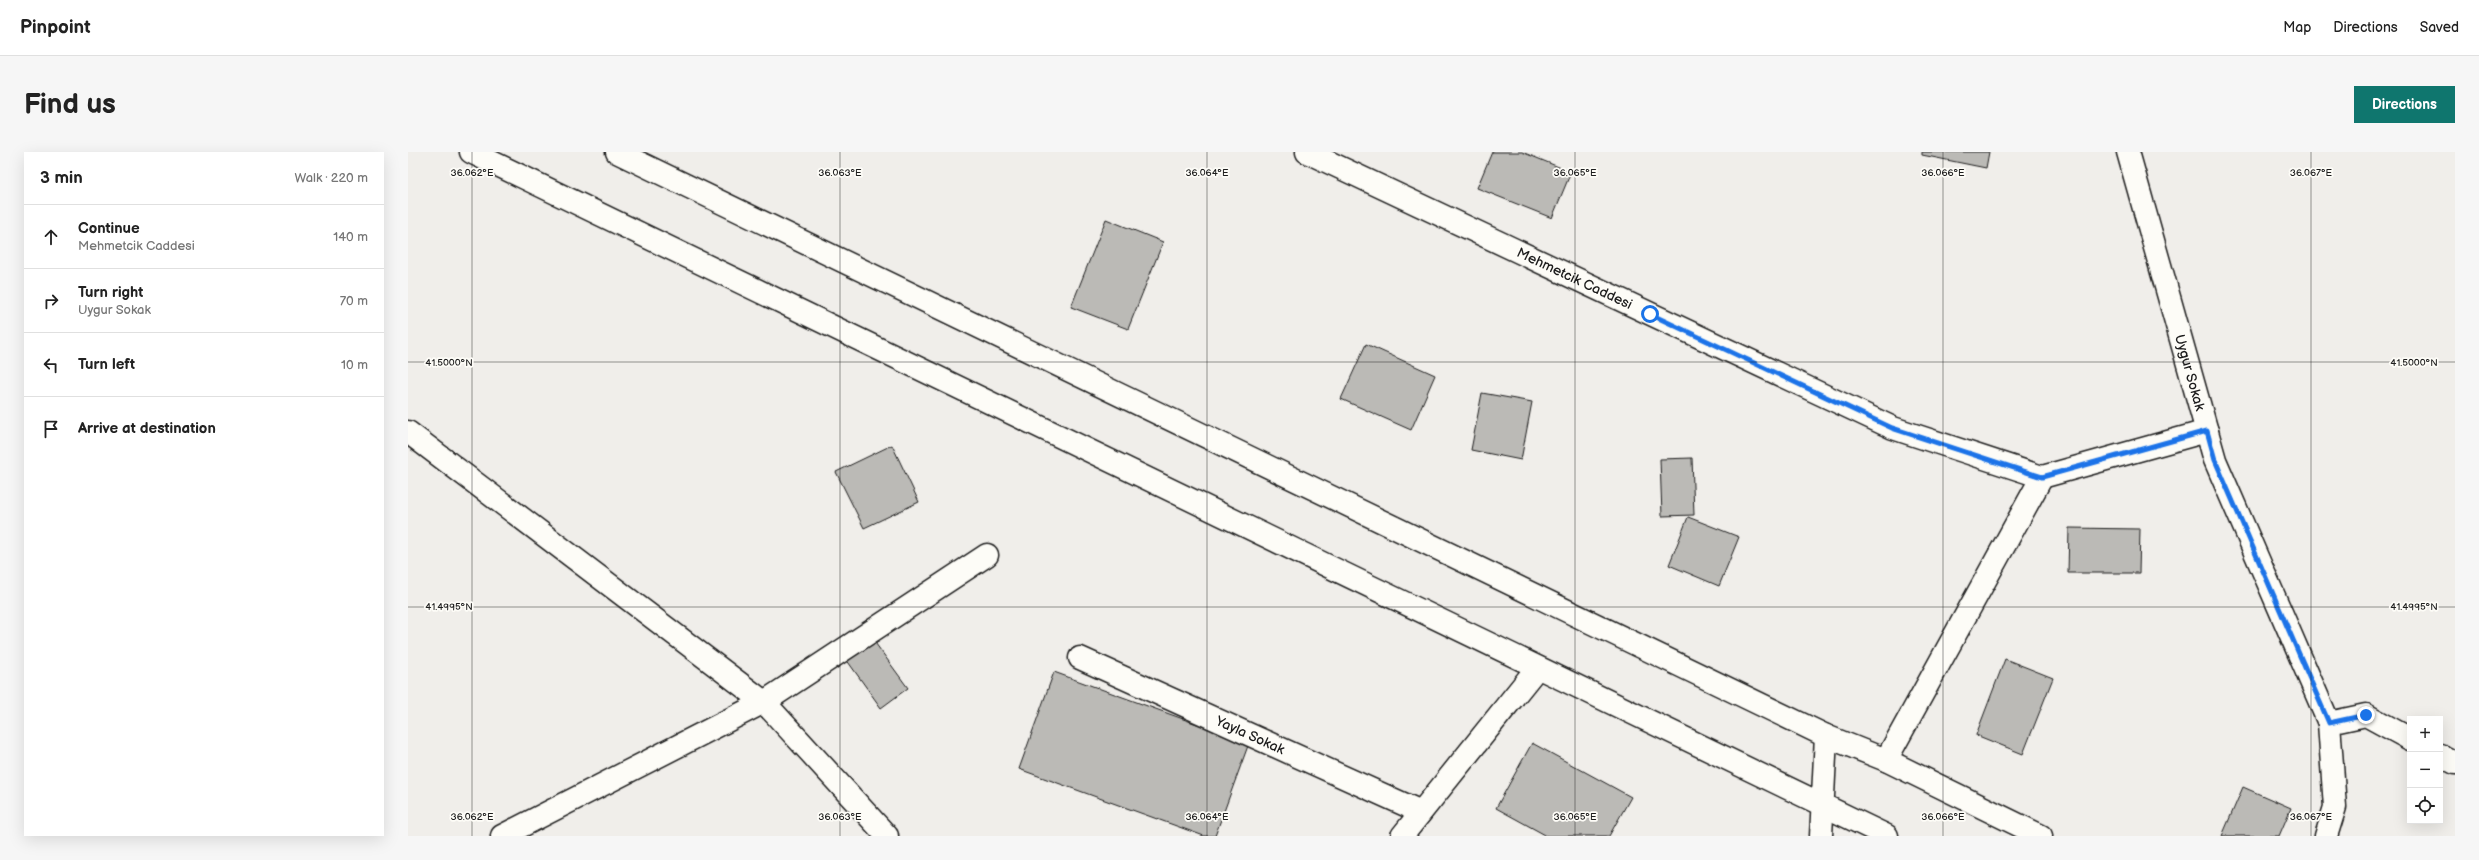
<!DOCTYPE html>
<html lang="en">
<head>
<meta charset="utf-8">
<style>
	:root { --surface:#fff; --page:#f6f6f6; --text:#222; --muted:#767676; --line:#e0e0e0; --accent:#0f766e }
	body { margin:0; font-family:"Balsamiq Sans",sans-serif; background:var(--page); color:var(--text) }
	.controls { position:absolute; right:12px; bottom:12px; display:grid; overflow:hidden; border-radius:0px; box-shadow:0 4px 16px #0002 }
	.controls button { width:36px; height:36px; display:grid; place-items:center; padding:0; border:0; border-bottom:1px solid var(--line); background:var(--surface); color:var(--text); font:20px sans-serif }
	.stop { position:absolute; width:12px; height:12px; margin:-9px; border:3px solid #1a73e8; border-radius:50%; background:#fff }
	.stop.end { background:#1a73e8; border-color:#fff; box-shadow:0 1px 4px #0008 }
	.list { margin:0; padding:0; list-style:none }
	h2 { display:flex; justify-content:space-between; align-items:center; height:52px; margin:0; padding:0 16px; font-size:17px }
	h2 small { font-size:13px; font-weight:400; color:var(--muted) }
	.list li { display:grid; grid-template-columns:26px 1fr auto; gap:12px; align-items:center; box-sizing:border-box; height:64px; padding:0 16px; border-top:1px solid var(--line) }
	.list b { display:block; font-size:15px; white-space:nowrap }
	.list p { margin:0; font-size:13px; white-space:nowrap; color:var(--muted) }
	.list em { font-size:13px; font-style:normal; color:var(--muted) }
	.icon { flex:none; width:22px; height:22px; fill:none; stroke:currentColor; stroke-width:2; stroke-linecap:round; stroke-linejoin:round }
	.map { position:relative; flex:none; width:2047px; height:684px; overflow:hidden; border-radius:0px }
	header { display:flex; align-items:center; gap:24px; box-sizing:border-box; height:56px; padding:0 20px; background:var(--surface); border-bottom:1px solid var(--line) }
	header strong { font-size:19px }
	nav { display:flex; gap:22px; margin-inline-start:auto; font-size:14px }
	.intro { display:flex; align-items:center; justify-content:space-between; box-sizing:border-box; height:96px; padding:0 24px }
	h1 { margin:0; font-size:28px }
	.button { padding:10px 18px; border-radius:0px; background:var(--accent); color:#fff; font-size:14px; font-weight:700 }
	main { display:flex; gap:24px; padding:0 24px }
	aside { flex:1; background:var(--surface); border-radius:0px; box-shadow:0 4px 16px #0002 }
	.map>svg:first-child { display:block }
</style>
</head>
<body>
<header>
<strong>Pinpoint</strong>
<nav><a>Map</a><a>Directions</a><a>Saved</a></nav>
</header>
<div class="intro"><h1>Find us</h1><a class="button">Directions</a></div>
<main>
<aside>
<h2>3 min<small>Walk · 220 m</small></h2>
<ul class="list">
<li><svg class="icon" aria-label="ahead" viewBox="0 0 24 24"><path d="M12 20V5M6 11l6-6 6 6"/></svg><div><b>Continue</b><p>Mehmetcik Caddesi</p></div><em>140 m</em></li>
<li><svg class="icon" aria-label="right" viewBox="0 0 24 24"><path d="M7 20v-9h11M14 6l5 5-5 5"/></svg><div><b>Turn right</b><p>Uygur Sokak</p></div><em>70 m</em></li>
<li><svg class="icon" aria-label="left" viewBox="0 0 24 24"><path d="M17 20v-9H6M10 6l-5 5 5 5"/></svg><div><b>Turn left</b></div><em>10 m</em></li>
<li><svg class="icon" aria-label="arrive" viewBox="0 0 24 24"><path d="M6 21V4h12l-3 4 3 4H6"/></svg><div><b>Arrive at destination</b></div></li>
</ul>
</aside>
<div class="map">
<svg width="2047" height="684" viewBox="0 0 2047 684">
	<rect width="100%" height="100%" fill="#f0eeea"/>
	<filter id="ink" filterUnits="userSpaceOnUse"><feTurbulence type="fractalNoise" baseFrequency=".025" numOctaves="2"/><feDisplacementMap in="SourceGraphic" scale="8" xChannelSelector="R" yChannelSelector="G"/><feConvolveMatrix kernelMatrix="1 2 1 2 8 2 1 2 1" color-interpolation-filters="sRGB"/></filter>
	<g filter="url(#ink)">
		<path fill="#bbbab6" stroke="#1c1c1c" d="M1084,0H1114L1163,20L1144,66L1069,36Z
			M1514,0H1581L1578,16L1514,3Z
			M698,67L755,90L720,177L663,155Z
			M958,192L1027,223L1003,278L933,247Z
			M1074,241L1124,250L1113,308L1063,298Z
			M484,293L511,350L456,376L428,320Z
			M1284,306L1286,363L1254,364L1252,307Z
			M1280,365L1331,385L1311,434L1261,413Z
			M1661,376L1732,377L1731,421H1660Z
			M465,488L500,536L473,556L438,507Z
			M1597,507L1645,526L1615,602L1568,583Z
			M646,520L841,591L807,684H796L611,617Z
			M1124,591L1223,645L1201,684H1139L1088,656Z
			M1835,635L1883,656L1871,684H1814Z"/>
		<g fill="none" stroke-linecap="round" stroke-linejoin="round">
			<defs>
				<g id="street">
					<path id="s1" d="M899,0L1485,276L1634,325L1799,279"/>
					<path id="s2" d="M1720,0L1807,308L1921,571L1927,655L1918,684"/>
					<path d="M0,280L356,550L479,684"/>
					<path id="s3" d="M672,506L1013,660"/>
					<path d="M1921,571L1958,563L2002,587"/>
					<path d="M2032,603L2047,611"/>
					<path d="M1478,608L1634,325"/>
					<path d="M94,684L356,550L579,403"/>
					<path d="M994,684L1129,516"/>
					<path d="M1413,684L1418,584"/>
				</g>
				<path id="highway" d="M63,0L1479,684
					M209,0L1418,584L1478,608L1633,684"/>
			</defs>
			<use href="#street" stroke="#1c1c1c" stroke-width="25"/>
			<use href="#highway" stroke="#1c1c1c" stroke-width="25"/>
			<use href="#street" stroke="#fdfcf7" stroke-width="22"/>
			<use href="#highway" stroke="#fdfcf7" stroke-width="22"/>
		</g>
	</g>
	<g fill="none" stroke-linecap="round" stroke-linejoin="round" filter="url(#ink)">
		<path stroke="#1a73e8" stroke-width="5" d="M1242,162L1484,276L1634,325L1799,279L1807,308L1921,571L1958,563"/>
	</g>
	<path fill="none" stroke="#1c1c1c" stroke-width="1" stroke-opacity="0.45" d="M64,0V684M432,0V684M799,0V684M1167,0V684M1535,0V684M1903,0V684M0,210H2047M0,455H2047"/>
	<g text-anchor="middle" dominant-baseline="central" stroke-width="3.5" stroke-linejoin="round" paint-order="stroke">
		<g font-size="14" fill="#1c1c1c" stroke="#fdfcf7">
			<text stroke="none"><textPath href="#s1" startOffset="296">Mehmetcik Caddesi</textPath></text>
			<text stroke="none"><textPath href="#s2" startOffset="229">Uygur Sokak</textPath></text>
			<text stroke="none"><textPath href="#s3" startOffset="187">Yayla Sokak</textPath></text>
		</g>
	</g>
	<g font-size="10" text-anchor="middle" fill="#1c1c1c" stroke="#fdfcf7" stroke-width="3.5" stroke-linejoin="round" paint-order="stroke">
		<text x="64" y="24">36.062°E</text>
		<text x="432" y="24">36.063°E</text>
		<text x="799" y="24">36.064°E</text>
		<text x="1167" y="24">36.065°E</text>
		<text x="1535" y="24">36.066°E</text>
		<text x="1903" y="24">36.067°E</text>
		<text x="41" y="214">41.5000°N</text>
		<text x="2006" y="214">41.5000°N</text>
		<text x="41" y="458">41.4995°N</text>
		<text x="2006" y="458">41.4995°N</text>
		<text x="64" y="668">36.062°E</text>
		<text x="432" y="668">36.063°E</text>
		<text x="799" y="668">36.064°E</text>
		<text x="1167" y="668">36.065°E</text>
		<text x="1535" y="668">36.066°E</text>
		<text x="1903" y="668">36.067°E</text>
	</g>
</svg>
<div class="controls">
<button>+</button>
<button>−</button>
<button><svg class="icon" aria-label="locate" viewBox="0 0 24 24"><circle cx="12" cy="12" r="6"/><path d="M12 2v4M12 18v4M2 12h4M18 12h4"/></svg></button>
</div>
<div class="stop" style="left:1242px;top:162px"></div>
<div class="stop end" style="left:1958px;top:563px"></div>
</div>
</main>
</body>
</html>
